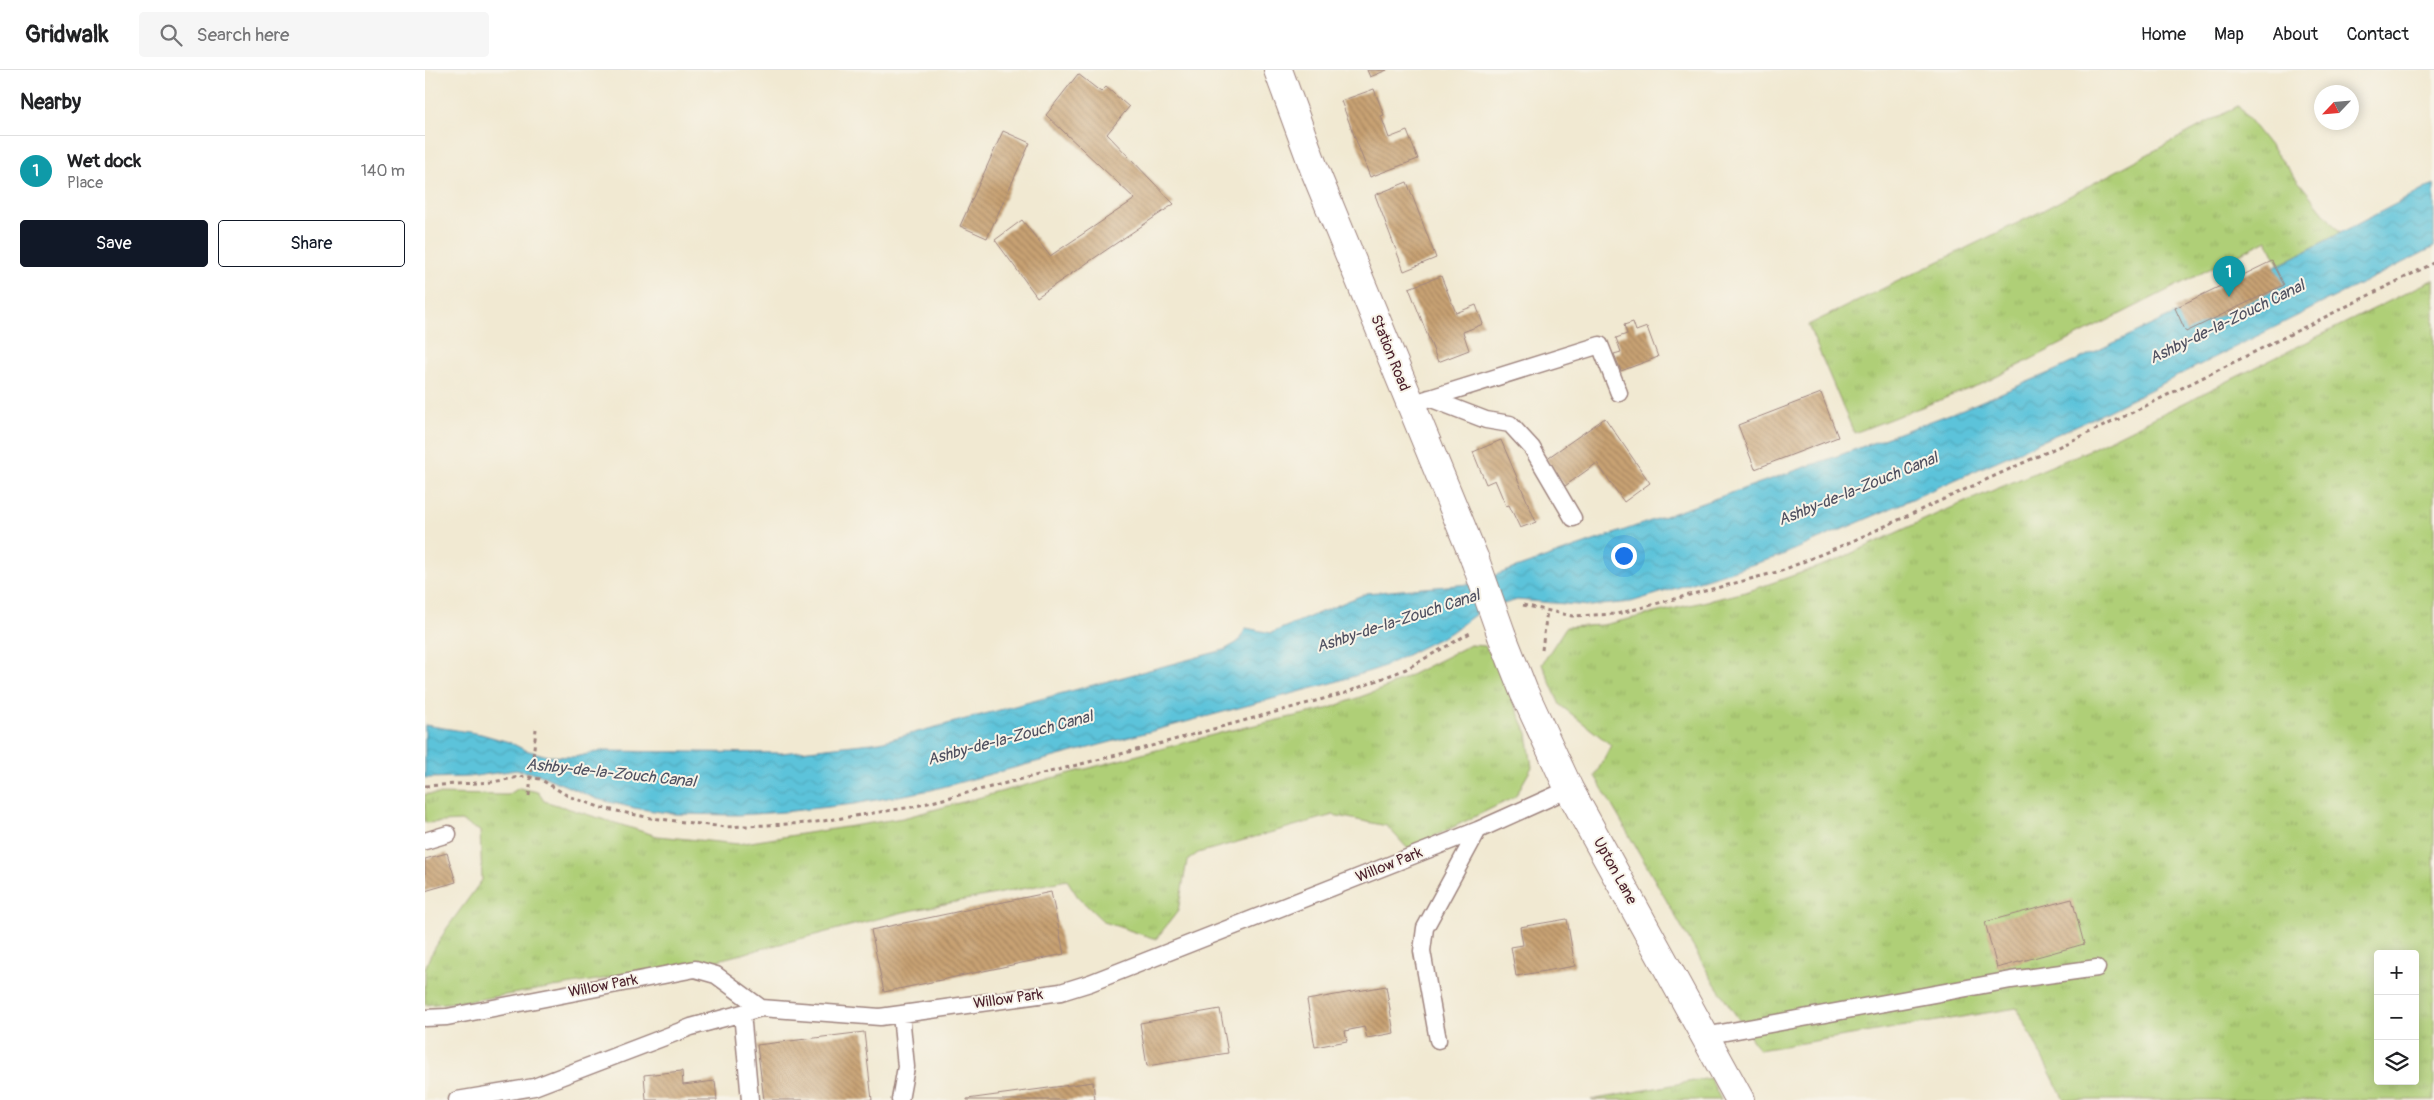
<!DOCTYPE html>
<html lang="en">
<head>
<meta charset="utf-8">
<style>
	:root { --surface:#fff; --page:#f6f6f6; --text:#202124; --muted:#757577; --line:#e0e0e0; --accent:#111827 }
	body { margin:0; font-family:Pangolin,sans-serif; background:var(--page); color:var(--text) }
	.controls { position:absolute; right:15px; bottom:15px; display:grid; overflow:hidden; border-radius:5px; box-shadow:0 2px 12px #0003 }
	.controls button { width:45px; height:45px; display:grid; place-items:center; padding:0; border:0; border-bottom:1px solid var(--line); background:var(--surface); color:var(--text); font:25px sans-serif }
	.compass { position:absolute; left:1889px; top:15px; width:45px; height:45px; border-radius:50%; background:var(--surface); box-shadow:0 2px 12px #0003; rotate:244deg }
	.you { position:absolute; left:1198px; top:485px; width:18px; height:18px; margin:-12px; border:4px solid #fff; border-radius:50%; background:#1a73e8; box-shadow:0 0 0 8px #1a73e833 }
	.badge { display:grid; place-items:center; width:32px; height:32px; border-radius:50%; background:var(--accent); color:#fff; font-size:16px; font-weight:700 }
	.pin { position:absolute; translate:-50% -41px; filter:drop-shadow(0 1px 2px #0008) }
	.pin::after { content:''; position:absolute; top:26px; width:18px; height:15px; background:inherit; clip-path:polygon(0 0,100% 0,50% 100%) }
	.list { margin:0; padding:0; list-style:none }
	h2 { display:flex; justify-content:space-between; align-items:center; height:65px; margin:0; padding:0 20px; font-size:21px }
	h2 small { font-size:16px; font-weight:400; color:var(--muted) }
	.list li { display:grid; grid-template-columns:32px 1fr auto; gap:15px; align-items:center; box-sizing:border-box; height:70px; padding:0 20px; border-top:1px solid var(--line) }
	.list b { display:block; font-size:19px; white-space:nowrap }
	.list p { margin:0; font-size:16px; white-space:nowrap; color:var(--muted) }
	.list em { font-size:16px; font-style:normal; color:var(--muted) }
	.actions { display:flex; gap:10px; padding:15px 20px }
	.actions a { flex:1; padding:11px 0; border:1px solid var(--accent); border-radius:5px; text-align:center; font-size:18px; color:var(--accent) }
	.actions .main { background:var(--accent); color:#fff }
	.icon { flex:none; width:28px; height:28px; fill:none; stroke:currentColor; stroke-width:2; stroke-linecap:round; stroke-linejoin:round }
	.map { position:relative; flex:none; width:2009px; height:1030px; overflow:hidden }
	header { display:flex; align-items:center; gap:30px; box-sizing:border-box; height:70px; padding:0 25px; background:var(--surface); border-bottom:1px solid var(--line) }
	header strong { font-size:24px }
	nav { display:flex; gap:28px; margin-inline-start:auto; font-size:18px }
	.search { width:350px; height:45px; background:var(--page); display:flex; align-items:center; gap:12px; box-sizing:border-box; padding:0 18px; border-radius:5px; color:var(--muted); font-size:19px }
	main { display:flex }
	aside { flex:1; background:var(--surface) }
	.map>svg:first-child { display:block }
</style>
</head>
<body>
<header>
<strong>Gridwalk</strong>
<div class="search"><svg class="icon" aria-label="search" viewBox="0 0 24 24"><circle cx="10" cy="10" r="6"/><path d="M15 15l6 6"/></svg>Search here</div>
<nav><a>Home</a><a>Map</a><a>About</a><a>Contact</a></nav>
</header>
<main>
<aside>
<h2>Nearby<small></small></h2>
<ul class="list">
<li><span class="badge" style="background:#0f9aa8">1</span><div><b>Wet dock</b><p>Place</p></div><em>140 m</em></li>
</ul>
<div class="actions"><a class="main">Save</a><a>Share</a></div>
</aside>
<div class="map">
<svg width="2009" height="1030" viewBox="0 0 2009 1030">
	<defs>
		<pattern id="grass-tufts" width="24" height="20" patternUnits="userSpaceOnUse" patternTransform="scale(1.25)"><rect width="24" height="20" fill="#afcf77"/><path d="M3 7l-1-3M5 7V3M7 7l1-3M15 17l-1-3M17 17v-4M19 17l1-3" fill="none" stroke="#98b167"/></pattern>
		<pattern id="water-waves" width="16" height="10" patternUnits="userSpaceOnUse" patternTransform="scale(1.25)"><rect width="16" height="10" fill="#5cc3da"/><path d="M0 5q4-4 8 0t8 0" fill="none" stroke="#52a7bb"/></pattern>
		<pattern id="building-back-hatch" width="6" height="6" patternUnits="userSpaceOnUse" patternTransform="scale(1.25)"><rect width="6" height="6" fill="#c8a273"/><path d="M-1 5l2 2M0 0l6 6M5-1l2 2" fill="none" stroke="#a4835f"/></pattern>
	</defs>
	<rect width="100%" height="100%" fill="#f7f3e8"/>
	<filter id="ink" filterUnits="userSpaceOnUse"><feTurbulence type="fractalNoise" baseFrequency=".02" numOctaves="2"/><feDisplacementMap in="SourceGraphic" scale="10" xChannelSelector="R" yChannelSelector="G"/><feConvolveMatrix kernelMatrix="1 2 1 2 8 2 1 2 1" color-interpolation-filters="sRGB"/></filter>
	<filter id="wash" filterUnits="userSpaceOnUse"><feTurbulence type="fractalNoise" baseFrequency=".0096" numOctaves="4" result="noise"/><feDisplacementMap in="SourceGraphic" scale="20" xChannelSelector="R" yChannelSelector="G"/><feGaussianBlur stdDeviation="1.12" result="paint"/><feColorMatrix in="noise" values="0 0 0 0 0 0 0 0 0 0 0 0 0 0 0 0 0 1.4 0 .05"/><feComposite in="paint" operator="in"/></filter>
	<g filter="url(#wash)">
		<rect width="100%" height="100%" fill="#f1e9d2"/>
		<path fill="url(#grass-tufts)" stroke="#7c7751" fill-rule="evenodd" d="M1813,36L1915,163L1854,195L1842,170L1559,313L1429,363L1383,255L1609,145Z
			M2009,209V1030H1639L1592,938L1334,980L1286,908L1170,706L1186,675L1135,635L1117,594L1141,557L1178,555L1321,522L1410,491L1514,443L1662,381ZM1953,884H1990V1011H1953Z
			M1045,575L1060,576L1072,595L1102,663L1107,697L1090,727L983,779L962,756L908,745L773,783L762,791L753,841L731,869L679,852L653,827L642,810L479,842L293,890L44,931L0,935V899L5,886L22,858L57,810L55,761L36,751L0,753V724L83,725L94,718L113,722L119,731L232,766L313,774L478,748L799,662L902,639L960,618Z
			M1285,1008L1296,1030H1166Z"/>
		<path fill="url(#water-waves)" stroke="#537182" d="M2009,114V177L1677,344L1460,441L1355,486L1206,532L1165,536L1092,530L1055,541L1025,563L958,597L907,613L506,720L429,734L358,742L313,745L250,744L209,738L172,729L113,704L91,700L44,707L0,708V655L56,664L84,672L100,680L123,686L150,687L176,681L357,683L455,672L799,580L813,572L821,558L846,563L942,523L1045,514L1415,385L1538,339L1631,300L1854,195Z"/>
		<g id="blocks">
			<path fill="url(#building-back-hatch)" d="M942,0H962L945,7Z
				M653,4L676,22L681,17L704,37L682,64L749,134L612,227L570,170L597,150L625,186L710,129L621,45Z
				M949,19L959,45L956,46L964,68L982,61L993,89L945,107L916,31Z
				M578,61L605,73L562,168L535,156Z
				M982,112L1011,188L979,201L950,125Z
				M1847,191L1859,215L1761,262L1750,238Z
				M1016,206L1031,243L1051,235L1058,254L1038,262L1044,280L1013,292L984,218Z
				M1208,252L1211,261L1222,257L1233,287L1196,301L1189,284L1196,282L1191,268L1202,264L1199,255Z
				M1396,323L1413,367L1330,399L1313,355Z
				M1180,348L1225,413L1199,432L1172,393L1140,416L1121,389Z
				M1076,370L1111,452L1095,458L1084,435L1081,436L1070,410L1061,414L1048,382Z
				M22,783L31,812L0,821V789Z
				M626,822L639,884L459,922L446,860Z
				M1647,829L1659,874L1572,898L1560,852Z
				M1142,849L1150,896L1091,906L1086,877L1098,875L1095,857Z
				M961,916L969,963L942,968L939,957L920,961L922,971L890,977L882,930Z
				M795,939L803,983L722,996L715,953Z
				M439,962L447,1030H339L332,975Z
				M257,1001L258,1015L290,1011L292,1030H221L219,1005Z
				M668,1012L670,1030H542V1029Z"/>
		</g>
	</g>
	<g filter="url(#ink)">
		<use href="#blocks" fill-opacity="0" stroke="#9e847e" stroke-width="1"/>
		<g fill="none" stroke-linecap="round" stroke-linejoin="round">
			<defs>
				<path id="service" d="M1004,328L1061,350L1085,354L1107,378L1148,448
					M986,334L1175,275L1194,323
					M0,771L23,764
					M317,943L325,1030
					M0,948L22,947L270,899L291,905L336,938L455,947L636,922L665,913L1053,760L1144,719
					M1279,966L1586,910L1672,898
					M1013,970L997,881L1000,858L1053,760
					M32,1030L109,1017L266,957L336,938
					M475,1030L481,997L476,944"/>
				<path id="minor" d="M853,0L890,101L1050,490
					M1077,566L1099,622L1144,719L1315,1030"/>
			</defs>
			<use href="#service" stroke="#9e847e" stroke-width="19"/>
			<use href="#minor" stroke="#9e847e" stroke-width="30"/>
			<path stroke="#9e847e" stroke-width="3" stroke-dasharray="4 4" stroke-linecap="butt" d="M1098,535L1147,546L1192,544L1356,501L1423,473L1694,349L2009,193
				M1117,580L1122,541
				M0,716L67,712L100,706L115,709L143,726L177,738L226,748L300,757L385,753L487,737L719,678L920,623L981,599L1045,563"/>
			<use href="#service" stroke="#fff" stroke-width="16"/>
			<use href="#minor" stroke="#fff" stroke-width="28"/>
			<defs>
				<path id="minor-bridge" d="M1050,490L1077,566"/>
			</defs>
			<use href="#minor-bridge" stroke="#9e847e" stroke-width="30" stroke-linecap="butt"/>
			<path stroke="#9e847e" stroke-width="3" stroke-dasharray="4 4" stroke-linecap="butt" d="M104,726L111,659"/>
			<use href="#minor-bridge" stroke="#fff" stroke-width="28"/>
		</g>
	</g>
	<g text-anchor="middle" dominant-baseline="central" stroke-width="4" stroke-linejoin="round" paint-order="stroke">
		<g font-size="15" fill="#4a1f2b" stroke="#f7f3e8">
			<text transform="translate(965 283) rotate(68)">Station Road</text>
			<text transform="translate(964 795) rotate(-22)">Willow Park</text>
			<text transform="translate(1190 801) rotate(61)">Upton Lane</text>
			<text transform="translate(178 916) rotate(-11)">Willow Park</text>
			<text transform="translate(583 929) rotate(-8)">Willow Park</text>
		</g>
		<g font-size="16" font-style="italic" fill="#4f5060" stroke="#f7f3e8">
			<text transform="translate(1802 252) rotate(-26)">Ashby-de-la-Zouch Canal</text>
			<text transform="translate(1433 419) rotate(-22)">Ashby-de-la-Zouch Canal</text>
			<text transform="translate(973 551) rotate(-18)">Ashby-de-la-Zouch Canal</text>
			<text transform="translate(585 668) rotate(-15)">Ashby-de-la-Zouch Canal</text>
			<text transform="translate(186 703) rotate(6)">Ashby-de-la-Zouch Canal</text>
		</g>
	</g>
</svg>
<div class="controls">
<button>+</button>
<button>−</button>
<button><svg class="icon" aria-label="layers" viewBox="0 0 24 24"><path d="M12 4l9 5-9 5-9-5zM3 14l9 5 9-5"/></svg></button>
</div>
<svg class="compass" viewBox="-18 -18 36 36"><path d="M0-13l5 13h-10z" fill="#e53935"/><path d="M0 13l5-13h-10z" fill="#757577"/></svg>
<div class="you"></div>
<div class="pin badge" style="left:1804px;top:227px;background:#0f9aa8">1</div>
</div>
</main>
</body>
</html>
